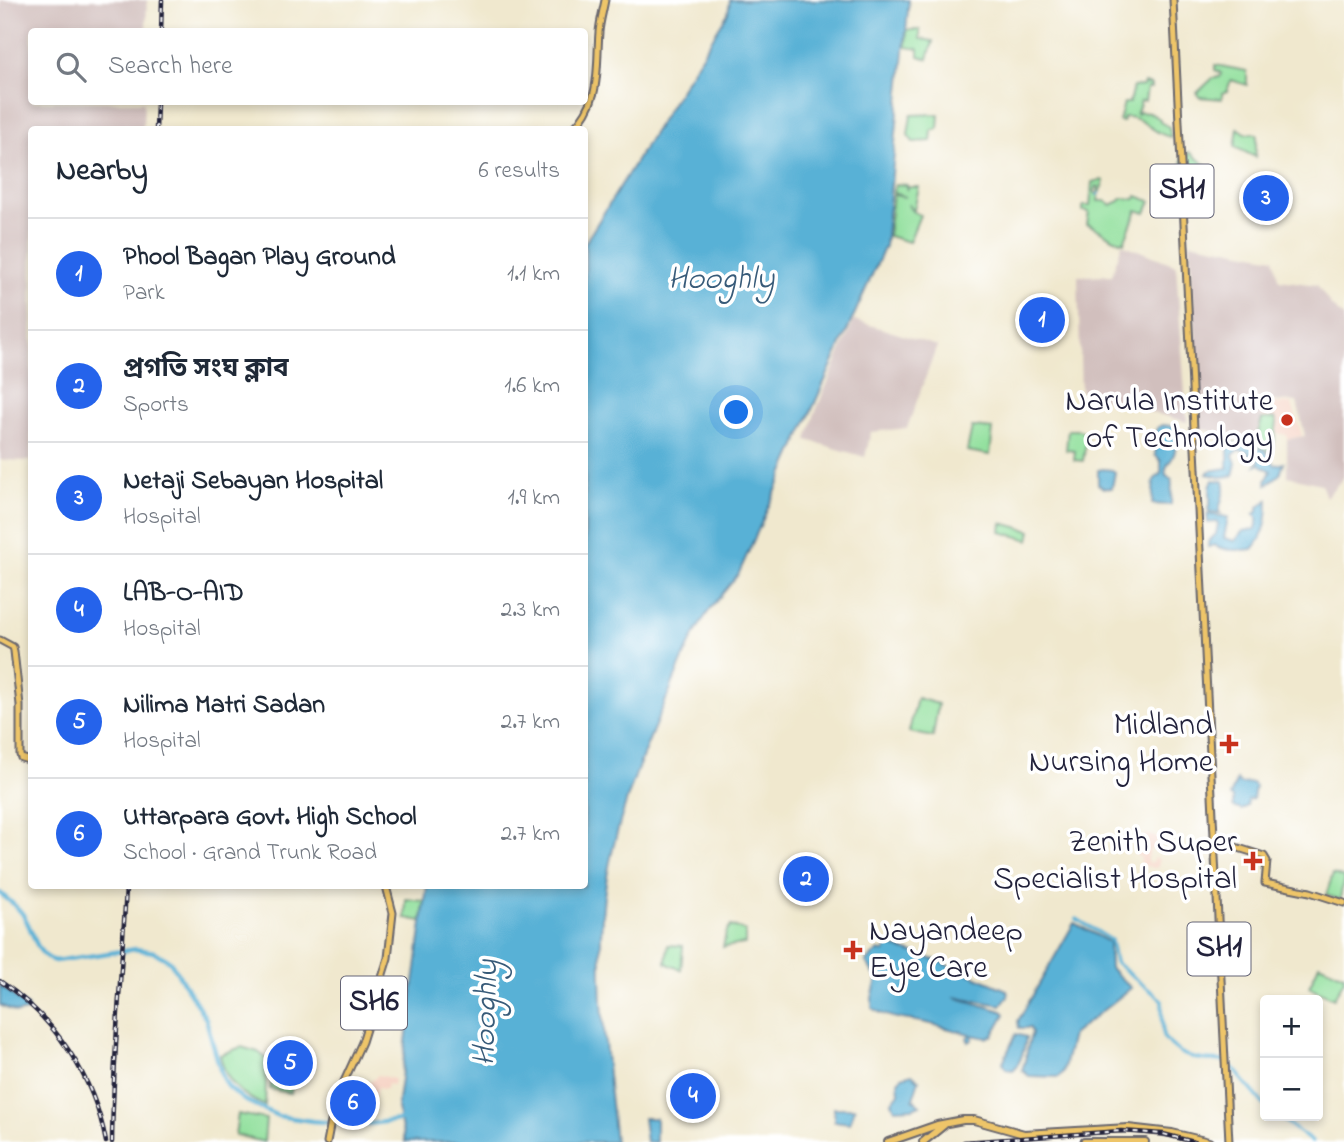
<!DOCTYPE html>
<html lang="en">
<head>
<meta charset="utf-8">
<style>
	:root { --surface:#fff; --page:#f6f6f7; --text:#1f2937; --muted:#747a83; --line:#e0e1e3; --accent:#2563eb }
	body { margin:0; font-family:"Indie Flower","Noto Sans Bengali",sans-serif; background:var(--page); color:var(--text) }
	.controls { position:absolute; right:21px; bottom:21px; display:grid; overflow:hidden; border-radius:7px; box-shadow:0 4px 10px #0003 }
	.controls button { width:63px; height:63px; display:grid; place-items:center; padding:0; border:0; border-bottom:2px solid var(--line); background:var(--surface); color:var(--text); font:35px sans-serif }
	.you { position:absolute; left:737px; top:413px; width:24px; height:24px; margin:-18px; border:5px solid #fff; border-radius:50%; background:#1a73e8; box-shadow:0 0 0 10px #1a73e833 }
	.badge { display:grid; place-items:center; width:46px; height:46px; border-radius:50%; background:var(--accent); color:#fff; font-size:23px; font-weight:700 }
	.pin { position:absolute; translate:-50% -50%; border:4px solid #fff; box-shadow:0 2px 7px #0006 }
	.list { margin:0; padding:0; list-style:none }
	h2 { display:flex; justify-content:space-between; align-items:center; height:91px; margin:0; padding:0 28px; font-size:30px }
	h2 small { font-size:23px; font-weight:400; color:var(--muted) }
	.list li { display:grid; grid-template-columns:46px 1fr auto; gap:21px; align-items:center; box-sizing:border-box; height:112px; padding:0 28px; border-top:2px solid var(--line) }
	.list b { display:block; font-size:26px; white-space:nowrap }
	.list p { margin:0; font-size:23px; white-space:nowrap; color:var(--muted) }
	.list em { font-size:23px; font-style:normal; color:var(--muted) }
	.icon { flex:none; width:38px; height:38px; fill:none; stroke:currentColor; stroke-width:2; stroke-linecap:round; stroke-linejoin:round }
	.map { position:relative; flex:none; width:1344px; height:1142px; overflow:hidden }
	.search { position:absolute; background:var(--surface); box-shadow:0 4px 10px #0003; left:28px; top:28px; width:560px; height:77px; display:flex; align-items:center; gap:18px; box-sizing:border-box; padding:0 24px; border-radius:7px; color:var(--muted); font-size:26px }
	.panel { position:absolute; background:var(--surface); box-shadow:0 4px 10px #0003; left:28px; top:126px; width:560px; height:763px; border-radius:7px }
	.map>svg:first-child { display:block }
</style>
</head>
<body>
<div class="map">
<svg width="1344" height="1142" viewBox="0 0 1344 1142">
	<rect width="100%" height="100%" fill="#fff"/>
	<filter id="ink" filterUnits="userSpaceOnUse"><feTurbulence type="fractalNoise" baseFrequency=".0143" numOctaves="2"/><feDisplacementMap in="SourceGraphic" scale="14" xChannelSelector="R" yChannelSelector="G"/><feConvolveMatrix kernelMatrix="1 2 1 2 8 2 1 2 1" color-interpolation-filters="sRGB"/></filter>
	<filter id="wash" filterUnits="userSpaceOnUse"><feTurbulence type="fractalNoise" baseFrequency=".00686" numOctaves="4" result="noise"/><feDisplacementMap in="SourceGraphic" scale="28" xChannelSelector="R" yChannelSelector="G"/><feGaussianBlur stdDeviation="1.57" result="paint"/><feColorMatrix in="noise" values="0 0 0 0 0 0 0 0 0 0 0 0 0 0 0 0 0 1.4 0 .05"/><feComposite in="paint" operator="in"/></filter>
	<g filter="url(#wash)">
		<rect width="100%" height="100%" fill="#f0e8ce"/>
		<path fill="#f6d2c3" d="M1265,403L1292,404L1302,436L1287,439V435L1277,433L1278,422L1275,417L1262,418L1260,414Z
			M1146,834L1158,838L1155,849H1150L1147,862L1152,864L1154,858L1159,859L1158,867L1154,868L1140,865L1141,857L1136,856L1139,844Z
			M378,1075L394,1079L393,1085L387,1084L386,1089L377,1088L374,1097L362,1095L359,1113L343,1109L348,1091L372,1081Z"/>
		<path fill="#d1bfbd" d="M0,0H147L146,31L32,32V102H144L143,129L32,130L31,461L0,460Z
			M1190,242L1274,258L1279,280L1317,285L1332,307L1344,317V477L1326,497L1321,484L1287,476V439L1305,436L1297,402L1267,401L1253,443L1201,428Z
			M1122,244L1176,265L1187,422L1081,393L1078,276L1112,275Z
			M854,320L937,346L907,428L871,432L865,457L807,440L815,413Z"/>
		<path fill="#92e09d" stroke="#5a816c" stroke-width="2" d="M907,30H920V39L933,41L928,59L919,56V49L906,47Z
			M1215,65L1247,71V85L1231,80L1227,91L1222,93V99L1199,97L1197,93L1213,78L1220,77L1221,73L1215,70Z
			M1144,83L1151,85V88H1147L1145,101H1141L1136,115L1139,112L1150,113L1160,119V122L1169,127L1171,137C1151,134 1145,116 1124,117L1123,122L1119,121L1124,103H1129L1133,87L1143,86Z
			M939,114L938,129L932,130L931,141L913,142L908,135L911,115Z
			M1238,128L1247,134L1253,133L1257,135L1255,157L1235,147Z
			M1189,152L1206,165L1199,188L1214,194L1213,197L1184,189L1182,157H1187Z
			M1100,180L1104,181L1100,193H1098L1099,187L1097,186L1094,192L1099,196L1098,201H1105L1111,205L1120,201L1122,198L1136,199L1137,196L1151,201L1146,213L1137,210L1124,242C1109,239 1101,229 1087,224L1089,212L1083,211V206H1090L1092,182Z
			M895,184L907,185V189L909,187H919L914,210L908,204L912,211L920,215L909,242L888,236L893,195L906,197L893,193Z
			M1036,300L1058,308L1046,342L1026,332Z
			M1275,418L1277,422L1273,450L1268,451L1255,443L1262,419Z
			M972,427L993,429L990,455L967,451Z
			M1068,430H1080L1087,436L1083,461L1074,460L1075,451L1066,450Z
			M1002,523L1031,531L1029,540L1001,532Z
			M917,698L938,704L933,737L909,732Z
			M1333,874L1344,878L1340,900L1326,895Z
			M406,899L424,901L422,921L405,918Z
			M731,926L745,931V944L723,947L726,933Z
			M668,945L683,946L681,970L666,963Z
			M1319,964L1344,975V980L1334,998L1309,987Z
			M241,1047L258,1052L267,1059L265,1106C241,1095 225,1082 220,1055Z
			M274,1065L295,1068L291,1093L270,1089Z
			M349,1092L362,1096L359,1112L344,1109Z
			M238,1114L266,1119L264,1142L235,1135Z"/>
		<path fill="#59b1d6" stroke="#3e6a88" stroke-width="2" d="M730,0H909L885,246L739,573C729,587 716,600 706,615C686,645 674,683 659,716C636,770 616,824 606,882C593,961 607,1062 615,1142H405L397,1108L427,886H584L585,243L728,13Z
			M1162,425L1171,426L1176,429C1175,437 1177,448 1174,454C1171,464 1164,464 1166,476L1172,479L1171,504L1169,505L1152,504L1154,480L1161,473V461L1155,455L1157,428Z
			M1230,442L1265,450L1275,465L1284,463L1280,474L1267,485L1266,481L1271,471L1259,464L1256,465L1259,461L1257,456H1249V452L1239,450L1233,455L1236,463L1233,476L1220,477L1207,474L1209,471L1228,468V448Z
			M1103,469L1112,470L1115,472L1112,488H1103L1098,484V470Z
			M1213,480L1224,481L1225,487L1219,510L1221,513L1209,512L1208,508L1210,505V486Z
			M1268,500C1268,517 1266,535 1253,549C1239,550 1228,552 1214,545L1208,547V542L1216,534L1218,524L1217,522L1208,523L1207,514L1228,517L1224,538L1235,541L1243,531L1256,529L1258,518L1254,514L1258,512V507Z
			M1237,780L1240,784L1252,783L1255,786L1253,799L1248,800L1247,806L1242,810L1233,807V798L1230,796Z
			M1074,923L1109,942L1110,968L1131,988L1072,1035L1063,1072L1059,1077L1029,1076L1022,1070C1027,1058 1027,1044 1032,1033L1030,1028H1019L1018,1021Z
			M888,945L944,963L957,971L965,972L1007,990L1008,997L1001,1005L954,997L1002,1011L1005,1014L993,1035L987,1038L972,1035L973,1039L969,1042L967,1038L970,1034C955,1031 941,1026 926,1023C908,1019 887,1019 872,1008V998L877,979L866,962L879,950L884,952Z
			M0,985L28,1008L27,1011L17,1013L0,1005Z
			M1016,1034L1026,1037C1025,1047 1021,1063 1013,1070L1006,1069L1003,1062Z
			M912,1074L919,1080L913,1099L920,1105L913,1108L895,1109L892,1102L899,1093L898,1081L902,1077Z
			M834,1108H855L850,1123L834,1121Z
			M643,1118H656V1142H646Z"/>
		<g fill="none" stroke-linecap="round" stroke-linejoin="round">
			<path stroke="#59b1d6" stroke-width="2" d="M1097,195L1100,193"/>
			<path stroke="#59b1d6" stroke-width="3.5" d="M1077,919L1111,940L1115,962L1162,1000L1163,1037C1184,1061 1197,1060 1227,1061L1265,1106
				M1278,1116L1312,1142"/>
			<path stroke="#59b1d6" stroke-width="4.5" d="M0,893C7,899 15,905 21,912C34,928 34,956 55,961L136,949L154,952L170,961L206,1019L221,1073L228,1087L244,1100L278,1116L312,1121L360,1125L400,1120"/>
		</g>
	</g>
	<g filter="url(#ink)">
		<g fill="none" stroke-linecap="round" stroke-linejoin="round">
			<defs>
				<path id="major" d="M1173,0L1229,1142
					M572,130C602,100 596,71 599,32C600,21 603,11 605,0
					M0,640L13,647L14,651L20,705V755L21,758L32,761
					M1213,840L1264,856L1267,861L1265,883L1310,892L1344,903
					M327,1142L335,1101L362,1042L388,958L393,913L386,886"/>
				<path id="highway" d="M888,1142L937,1125L963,1120H974L1024,1134L1128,1128L1172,1133L1209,1142
					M923,1142L944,1125
					M1084,1142H1145"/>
			</defs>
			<use href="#major" stroke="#6a676e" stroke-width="9"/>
			<use href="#highway" stroke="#6a676e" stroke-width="10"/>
			<use href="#major" stroke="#eec569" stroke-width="5"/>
			<use href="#highway" stroke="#eec569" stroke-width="6"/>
			<defs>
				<path id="rail" d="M161,32L162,0
					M156,130L157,102
					M0,981C55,1018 94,1077 106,1142
					M112,1142C113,1056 122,971 126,886
					M964,1142L1121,1131L1163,1134L1194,1142"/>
			</defs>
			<use href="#rail" stroke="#22223b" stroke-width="4.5"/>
			<use href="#rail" stroke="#fff" stroke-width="2" stroke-dasharray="5" stroke-linecap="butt"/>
		</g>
	</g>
	<g fill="#c8321e" stroke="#fff" stroke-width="2.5">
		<circle cx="1287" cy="420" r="7"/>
		<path d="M1225.5 733.5h7v7h7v7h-7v7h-7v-7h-7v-7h7z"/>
		<path d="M1249.5 850.5h7v7h7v7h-7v7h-7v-7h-7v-7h7z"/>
		<path d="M849.5 939.5h7v7h7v7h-7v7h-7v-7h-7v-7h7z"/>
	</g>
	<g text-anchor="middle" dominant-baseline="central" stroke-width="7" stroke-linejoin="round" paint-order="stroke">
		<g fill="#fff" stroke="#646476" stroke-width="2">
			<rect x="1150.5" y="164.5" width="63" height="53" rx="5"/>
			<rect x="1187.5" y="922.5" width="63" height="53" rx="5"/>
			<rect x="341" y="976.5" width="66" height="53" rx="5"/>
		</g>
		<g font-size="30" font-weight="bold" fill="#22223b">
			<text x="1182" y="191">SH1</text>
			<text x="1219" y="949">SH1</text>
			<text x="374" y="1003">SH6</text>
		</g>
		<g font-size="32" fill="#22223b" stroke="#fff" text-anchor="end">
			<text x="1273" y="402">Narula Institute<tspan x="1273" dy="37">of Technology</tspan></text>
			<text x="1213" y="726">Midland<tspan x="1213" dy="37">Nursing Home</tspan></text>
			<text x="1237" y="843">Zenith Super<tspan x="1237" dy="37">Specialist Hospital</tspan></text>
			<text x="869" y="932" text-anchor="start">Nayandeep<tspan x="869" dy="37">Eye Care</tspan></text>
		</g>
		<g font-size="33" font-style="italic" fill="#385b79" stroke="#fff">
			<text x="721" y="280">Hooghly</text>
			<text transform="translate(487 1013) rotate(-88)">Hooghly</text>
		</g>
	</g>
</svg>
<div class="controls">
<button>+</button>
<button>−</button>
</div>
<div class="you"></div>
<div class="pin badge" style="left:1042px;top:320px">1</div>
<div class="pin badge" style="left:806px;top:879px">2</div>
<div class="pin badge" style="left:1266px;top:198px">3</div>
<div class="pin badge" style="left:693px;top:1096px">4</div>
<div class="pin badge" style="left:290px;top:1063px">5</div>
<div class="pin badge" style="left:353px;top:1103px">6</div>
<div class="search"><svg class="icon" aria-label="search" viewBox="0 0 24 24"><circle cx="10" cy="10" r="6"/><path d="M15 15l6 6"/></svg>Search here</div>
<section class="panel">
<h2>Nearby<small>6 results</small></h2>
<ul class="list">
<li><span class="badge">1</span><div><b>Phool Bagan Play Ground</b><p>Park</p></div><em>1.1 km</em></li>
<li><span class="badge">2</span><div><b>প্রগতি সংঘ ক্লাব</b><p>Sports</p></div><em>1.6 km</em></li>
<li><span class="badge">3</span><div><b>Netaji Sebayan Hospital</b><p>Hospital</p></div><em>1.9 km</em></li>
<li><span class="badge">4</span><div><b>LAB-O-AID</b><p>Hospital</p></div><em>2.3 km</em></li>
<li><span class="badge">5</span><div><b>Nilima Matri Sadan</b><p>Hospital</p></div><em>2.7 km</em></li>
<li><span class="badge">6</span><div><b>Uttarpara Govt. High School</b><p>School · Grand Trunk Road</p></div><em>2.7 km</em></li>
</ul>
</section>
</div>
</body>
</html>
